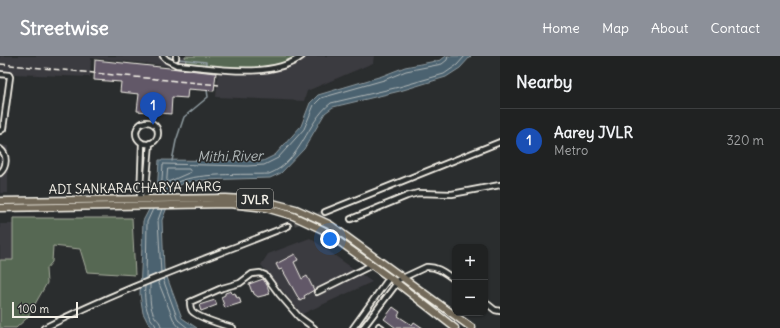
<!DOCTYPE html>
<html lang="en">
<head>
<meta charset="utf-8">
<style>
	:root { --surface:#202222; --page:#2d2f2f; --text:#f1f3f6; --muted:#a2a4a5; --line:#3d3f40; --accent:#8c9099 }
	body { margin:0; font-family:Delius,sans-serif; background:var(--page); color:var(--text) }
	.controls { position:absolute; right:12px; bottom:12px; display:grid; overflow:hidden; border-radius:8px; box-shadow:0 1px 3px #0004 }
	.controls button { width:36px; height:36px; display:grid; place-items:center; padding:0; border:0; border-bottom:1px solid var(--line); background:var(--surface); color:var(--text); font:20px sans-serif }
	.scale { position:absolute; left:12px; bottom:10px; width:66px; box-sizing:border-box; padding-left:4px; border:2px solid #f4f1e8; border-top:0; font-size:11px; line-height:14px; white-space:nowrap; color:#f4f1e8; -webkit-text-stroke:3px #2a2d2e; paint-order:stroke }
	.you { position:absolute; left:330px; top:183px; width:14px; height:14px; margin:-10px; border:3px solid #fff; border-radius:50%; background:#1a73e8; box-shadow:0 0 0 6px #1a73e833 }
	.badge { display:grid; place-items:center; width:26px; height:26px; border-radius:50%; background:var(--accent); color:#fff; font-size:13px; font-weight:700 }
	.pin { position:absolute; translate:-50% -33px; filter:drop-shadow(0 1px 2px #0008) }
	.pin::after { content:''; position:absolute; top:21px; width:14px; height:12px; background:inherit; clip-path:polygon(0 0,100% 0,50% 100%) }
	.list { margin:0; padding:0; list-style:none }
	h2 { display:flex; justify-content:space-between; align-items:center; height:52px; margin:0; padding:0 16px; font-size:17px }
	h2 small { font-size:13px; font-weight:400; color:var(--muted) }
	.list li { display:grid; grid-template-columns:26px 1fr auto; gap:12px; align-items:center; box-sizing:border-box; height:64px; padding:0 16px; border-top:1px solid var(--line) }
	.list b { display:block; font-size:15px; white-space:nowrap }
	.list p { margin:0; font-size:13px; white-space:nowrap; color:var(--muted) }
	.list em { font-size:13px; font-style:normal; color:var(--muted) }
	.map { position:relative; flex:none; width:500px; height:272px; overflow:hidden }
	header { display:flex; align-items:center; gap:24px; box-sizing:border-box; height:56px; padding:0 20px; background:var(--accent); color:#fff }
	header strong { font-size:19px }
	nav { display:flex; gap:22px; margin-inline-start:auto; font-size:14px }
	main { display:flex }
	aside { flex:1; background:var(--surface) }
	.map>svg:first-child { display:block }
</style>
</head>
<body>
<header>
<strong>Streetwise</strong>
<nav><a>Home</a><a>Map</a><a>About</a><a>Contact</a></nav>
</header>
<main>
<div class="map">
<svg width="500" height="272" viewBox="0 0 500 272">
	<rect width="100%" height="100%" fill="#2a2d2e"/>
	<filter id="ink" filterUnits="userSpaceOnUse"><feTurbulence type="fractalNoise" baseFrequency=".025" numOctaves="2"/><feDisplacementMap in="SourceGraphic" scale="8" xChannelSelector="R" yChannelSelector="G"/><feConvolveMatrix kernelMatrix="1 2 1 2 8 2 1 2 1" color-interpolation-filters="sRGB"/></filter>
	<g filter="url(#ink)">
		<path fill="#3b3a3f" d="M0,0H374L373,7L307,35L304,45L216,41L218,15L91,2L90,21L12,18L0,16Z
			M0,89L8,90V137H0Z
			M0,168H13V204H0Z
			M310,182L372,226L302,258L261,209L268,198Z"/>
		<path fill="#576852" stroke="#a6ac9d" d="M185,0H296C267,20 219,10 186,7Z
			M13,162H132L135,219L87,216L80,193L53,190L52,206L46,213L47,227L27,262L16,272H0V204H13Z"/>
		<path fill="#4c6270" stroke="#8f9ba0" d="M446,0H471L460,12L446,21L400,35L333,51L325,57L304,93L281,117L270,122L201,124L184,127L175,132L162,164L164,213L182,262L197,272H154L148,267L143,257L140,238L143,165L157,138L159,104L263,105L275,99L301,70L310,47L318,39L382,20L405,11L441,4Z"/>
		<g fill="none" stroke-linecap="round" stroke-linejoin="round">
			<path stroke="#b1b8b8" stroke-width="1" d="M168,113H189L191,116L168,126L167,124Z
				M161,139L163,108L247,110L264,109L278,102L304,73L314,49L321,42L384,24L406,15L442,8L447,4L448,0
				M168,139C170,135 171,131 174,128C192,116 246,119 269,118C302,105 306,66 331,47L399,31L444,18L457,9L465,0
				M161,217L158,164L162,153
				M146,223L147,166L153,153
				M163,223L178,264L188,272
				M158,225L174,265L180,272
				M150,228C150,238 149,252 155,261C158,265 161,266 161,272
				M145,230C144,240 145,252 150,261C152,266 156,267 156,272"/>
			<path stroke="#8f9ba0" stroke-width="1.5" d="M170,0V2L206,6V10
				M172,105L176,85L184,61L208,41L207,34"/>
		</g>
		<path fill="#625868" stroke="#f4f1e8" d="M95,4L216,17L214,35L188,33L187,42L172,41L171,58L137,55L139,38L120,36L121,26L94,24Z
			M295,198L298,204L294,206L302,223L307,220L314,234L304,240L305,242L300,245L282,213L279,214L276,208Z
			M263,223L267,229L270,238L258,241L254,238L253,235L252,236L249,228Z
			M231,235L232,238L235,237L237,242L239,241L241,247L225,252L221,241L225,239V237Z
			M215,244L217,249L201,255L199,249Z
			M393,251L400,256L398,260L412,269L414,266L423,272H396L384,263Z"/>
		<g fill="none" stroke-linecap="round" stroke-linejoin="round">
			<path stroke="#484a4a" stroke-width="4.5" stroke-dasharray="4.5 2" stroke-linecap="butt" d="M288,170L325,156"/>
			<defs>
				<path id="minor" d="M163,0L167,4L177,9C213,12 271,24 302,0
					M176,0V2
					M0,18L9,19L10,21L3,73L0,75
					M136 77a11 11 0 1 1 22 0a11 11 0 1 1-22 0Z
					M0,93C8,99 7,111 0,117
					M140,143L142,87
					M145,143L150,87
					M325,156L500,86
					M351,163L407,140L418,137L452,138L500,129
					M394,226L426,211C438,210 446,218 455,224
					M317,236L372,209
					M485,246L495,254L500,255
					M379,270L382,272
					M44,272C123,232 206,203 288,170
					M233,272C223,269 198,262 192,255C190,252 190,249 190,246L222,232L240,227L252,218L260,217L265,219L279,238L299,261L314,272
					M353,272L389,222
					M363,272L397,227"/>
				<path id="major" d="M0,145L226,142L261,144L296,153L329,168L472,272
					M0,152L229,148L266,152L293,160L323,174L397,227L455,272"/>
			</defs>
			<use href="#minor" stroke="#f4f1e8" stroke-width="8"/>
			<use href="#major" stroke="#f4f1e8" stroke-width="9"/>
			<use href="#minor" stroke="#2a2d2e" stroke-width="4.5"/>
			<use href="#major" stroke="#736b5a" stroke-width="6"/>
			<path stroke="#f4f1e8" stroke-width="1.5" stroke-dasharray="6 3" stroke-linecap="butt" d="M0,8L219,29"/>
		</g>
	</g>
	<g text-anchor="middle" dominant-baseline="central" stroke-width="3.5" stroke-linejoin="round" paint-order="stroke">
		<rect fill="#2a2d2e" stroke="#b7b6b0" stroke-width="1" x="237" y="133" width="36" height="20" rx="3"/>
		<g font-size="12" font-weight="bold" fill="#f4f1e8">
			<text x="255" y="143">JVLR</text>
		</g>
		<g font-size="13" fill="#f4f1e8" stroke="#2a2d2e">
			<text transform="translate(135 132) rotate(-1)">ADI SANKARACHARYA MARG</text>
		</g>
		<g font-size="14" font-style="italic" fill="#b1b8b8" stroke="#2a2d2e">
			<text transform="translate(230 100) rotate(-1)">Mithi River</text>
		</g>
	</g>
</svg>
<div class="controls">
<button>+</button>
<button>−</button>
</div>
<div class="scale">100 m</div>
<div class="you"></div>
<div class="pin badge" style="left:153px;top:69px;background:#1a4fb4">1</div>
</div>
<aside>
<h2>Nearby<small></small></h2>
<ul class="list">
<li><span class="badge" style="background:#1a4fb4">1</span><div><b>Aarey JVLR</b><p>Metro</p></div><em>320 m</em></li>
</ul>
</aside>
</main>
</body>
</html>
